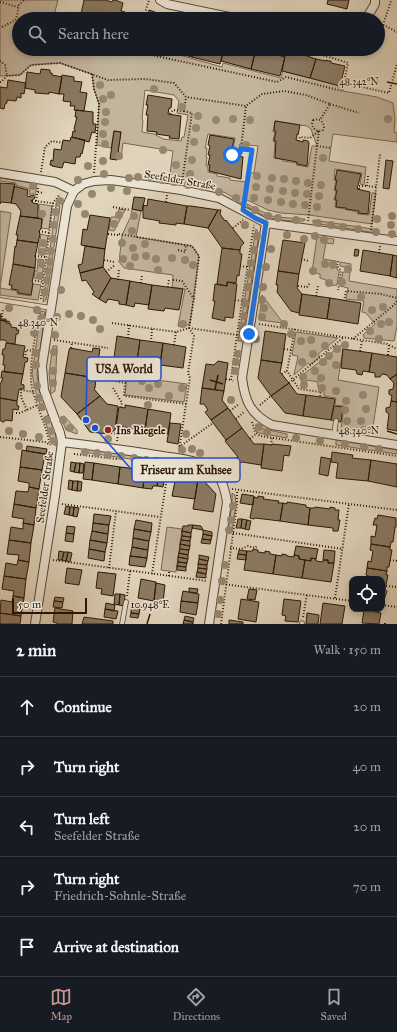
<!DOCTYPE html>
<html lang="en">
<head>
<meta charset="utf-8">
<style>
	:root { --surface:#171b24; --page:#20242c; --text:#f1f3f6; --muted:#9ea1a6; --line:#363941; --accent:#c59692 }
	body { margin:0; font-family:"IM FELL Great Primer",serif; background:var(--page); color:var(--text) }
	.controls { position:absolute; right:12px; bottom:12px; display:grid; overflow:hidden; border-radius:8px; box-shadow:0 2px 6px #0003 }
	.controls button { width:36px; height:36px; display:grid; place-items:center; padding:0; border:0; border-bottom:1px solid var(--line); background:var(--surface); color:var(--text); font:20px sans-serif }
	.scale { position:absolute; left:12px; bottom:10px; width:75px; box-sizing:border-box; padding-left:4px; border:2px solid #2e1803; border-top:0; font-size:11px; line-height:14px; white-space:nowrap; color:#2e1803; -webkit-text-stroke:3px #ebe3d3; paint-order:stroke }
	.stop { position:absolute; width:12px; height:12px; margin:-9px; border:3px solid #1a73e8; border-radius:50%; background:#fff }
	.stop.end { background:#1a73e8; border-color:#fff; box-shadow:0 1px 4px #0008 }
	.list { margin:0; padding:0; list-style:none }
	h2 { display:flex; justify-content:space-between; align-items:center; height:52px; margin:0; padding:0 16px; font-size:17px }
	h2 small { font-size:13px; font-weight:400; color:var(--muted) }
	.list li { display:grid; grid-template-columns:26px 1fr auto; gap:12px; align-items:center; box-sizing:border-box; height:60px; padding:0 16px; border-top:1px solid var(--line) }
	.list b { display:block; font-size:15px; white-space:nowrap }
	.list p { margin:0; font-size:13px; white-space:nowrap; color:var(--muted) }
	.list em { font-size:13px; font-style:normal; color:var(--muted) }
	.icon { flex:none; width:22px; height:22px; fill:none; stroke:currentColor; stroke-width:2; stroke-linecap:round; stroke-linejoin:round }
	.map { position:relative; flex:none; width:397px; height:624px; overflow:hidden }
	.search { position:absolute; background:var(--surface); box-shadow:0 2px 6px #0003; left:12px; right:12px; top:12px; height:44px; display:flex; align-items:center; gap:10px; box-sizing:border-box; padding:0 14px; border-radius:22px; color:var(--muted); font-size:15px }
	.sheet { height:352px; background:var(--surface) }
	nav { display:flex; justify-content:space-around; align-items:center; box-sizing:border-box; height:56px; border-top:1px solid var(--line); background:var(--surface); font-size:11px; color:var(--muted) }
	nav a { display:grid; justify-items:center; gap:2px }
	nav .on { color:var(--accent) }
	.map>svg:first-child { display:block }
</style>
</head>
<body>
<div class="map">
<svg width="397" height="624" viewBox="0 0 397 624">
	<rect width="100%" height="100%" fill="#e0d4bc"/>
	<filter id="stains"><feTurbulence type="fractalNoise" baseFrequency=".005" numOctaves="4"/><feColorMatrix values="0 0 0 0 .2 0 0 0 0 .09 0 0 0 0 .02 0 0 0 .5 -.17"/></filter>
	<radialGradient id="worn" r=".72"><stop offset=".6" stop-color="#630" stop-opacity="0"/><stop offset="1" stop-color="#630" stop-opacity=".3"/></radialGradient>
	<path fill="#c2b49d" stroke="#786650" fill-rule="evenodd" d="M0,0H58L53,19H19V49H146L148,53L160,56L162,50L222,67L223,63L281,78L283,71L344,87L343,91L377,97L393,103L395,119L394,132L397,133V142L333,134L329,161L366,167L364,185L360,184L362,173L335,169L334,180L336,181L334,190L336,191L334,200H336L335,207L357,212L358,214L369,215L372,193H376L372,224L309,215L281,213L268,210L245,199L244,205L226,193L212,188L182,181V177L170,174L173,151L123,143L121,158L117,157L121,132L114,131L111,148L97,145L99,104L94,89L92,74L60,63L31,65L20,75L0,76ZM145,90L174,95L179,101L177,113L188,115L184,137H182L181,141L163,139L154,134L142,132L143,120L142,119ZM275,121L307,126L311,129L317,146H312L308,167L296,165L297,163L283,161V159L274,158L275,142L273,141L275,132H273ZM208,134L235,138L233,150L238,151L240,144L258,146L254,173H249L247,182L230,180V178L217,176V174L208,172V166H206L207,157H206L207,148H205Z
		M0,178L37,184L35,196L33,193L29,195L30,189L16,185V183L0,181Z
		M39,204L52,206L49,229L41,228L43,219L39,218Z
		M247,204L267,214L275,217L305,219L304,221C278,221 270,220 248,207Z
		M56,205L60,206L46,300L43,302Z
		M119,209L125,210L114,231L109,230L111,217H117Z
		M132,209L141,211L136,237L192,246L199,256L190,324L181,327L178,326L185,289L172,287L173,275L124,268L119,262L122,235L131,216Z
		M0,211L11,213L0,288L17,291V294L31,296L33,284L41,285L38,300L0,295Z
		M313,220L379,230L376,233L313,223Z
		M256,229L259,234L242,341H238Z
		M41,234L48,236L45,254L38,253Z
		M317,237L334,239L333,244L326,243L323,259L336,261V267L339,272L337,285L327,286L326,280L320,278V274L312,272Z
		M38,259L44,260L42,279L34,278L35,271H37Z
		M340,262L351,264L349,281L397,289V326L394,341L364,338L363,335L375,324L366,313L362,312L364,301L346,299L348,288L340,286L343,272H347L348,268L340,266Z
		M262,295L283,323L259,320Z
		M41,311L45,312L37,374L39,390L45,405L41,407L36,392L32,374Z
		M296,332L338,338L318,354L320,357L310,365L308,363L294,375C295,368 297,363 298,356L292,355Z
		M344,343L338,380L379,387L372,433L341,429L344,406L335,405L336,398L324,396V389L318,388V382L307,380L306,386H303L300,377Z
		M53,346H57L55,391L51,394L49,373Z
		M127,376L187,384L184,402L125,395Z
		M49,415L57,440L56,446L52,443L44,417Z
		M64,416L77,430V434L66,430L61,417Z
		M256,424L264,429L287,434V438L259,433L256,431Z
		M336,440L397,450V454L336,445Z
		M84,448L157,459V463L83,452Z
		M232,493L235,495L236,504L232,531H228L232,504Z
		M167,527L182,529L176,572L161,570Z"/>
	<path fill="#8b7a63" stroke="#2e1803" d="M84,0H105L112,2L113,0H115L123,3L121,11L125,12L122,19H81L83,14H81Z
		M328,0H349L347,9L327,4Z
		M149,10L155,12L154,19H147Z
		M164,49H194L192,57Z
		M194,49H224L220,64L192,57Z
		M224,49H256L251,69L221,61Z
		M256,49L270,53V52H272L274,53V54L285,57L280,76L251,69Z
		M286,51L297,54L298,53L316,59L310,78L282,71Z
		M316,59L326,61V60L329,61H331V63L345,66L340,86L310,78Z
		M41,69L50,70V73H52V75L62,77L59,94L49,92V94L35,93V90L25,88L27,72L40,74Z
		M62,75L74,77V81L82,82L80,92L87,93L84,111L74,110L75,106H70L71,102L63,101L64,94H59Z
		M8,80L26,83L24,94L21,93V98L17,97L16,101L7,100V103L5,104L4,109L0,108V87L7,88Z
		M148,95L172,99L171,108H169L168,114L181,116L179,139L169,138L170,136L156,134L157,132L147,131L148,115H146L148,105H146Z
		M76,110L93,112V124H96L95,133L92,132L89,142L72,137L73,131L75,132V130L74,129L77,117H75Z
		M275,121L300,125L298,135L297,134L296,140L303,142V140L308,141L309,143L307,166L297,164V162L275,158L276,141H274L276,131H274Z
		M114,131L121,132L117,160L110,159Z
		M210,135L234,139L232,149H231L230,154L243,157L241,179L209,171L210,165H208L210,155H208L210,146L208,145Z
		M71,137L85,140L82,154L81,153L80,157H76L75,164L64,162L62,168L52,166V165H50L51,160L53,161L54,149L61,150L63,140L70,141Z
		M386,160L393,161L389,189L383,188Z
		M337,170L361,174L357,189L370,192L368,214L358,213L359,211L346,209V208L336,207L337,200H335L337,190H335L337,180H335Z
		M0,183L15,184L11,203L1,202L0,204Z
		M14,186L28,190L27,195L28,197L33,195L35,198L31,201L33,203L38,204V218L20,216L21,211L16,204L11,203Z
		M134,197L145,198L142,211L132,209Z
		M148,199L187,206L184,224L176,223V225L159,223L160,221L143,218V205L147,206Z
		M187,206H191L218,210L208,228L184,224Z
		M218,210H221L220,214L225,221L226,220L244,243L241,246L240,250L222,248L208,228Z
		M90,215L110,218L105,249L81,245L83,229L87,230Z
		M20,216L42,219L41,229L39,231L40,234L38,243L17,240L18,235H16Z
		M17,240L38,243L35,257L36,258L35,268L13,264L15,246L16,247Z
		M283,240L305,243L299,274L278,271Z
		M85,246L105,249L103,267L80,273L78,265L82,264Z
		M222,248L240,250V254H242L239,276L237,275L236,283L227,282V286L217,284Z
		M355,249L359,250L358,256H354Z
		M363,250L393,255L390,276L360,271Z
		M393,255L397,256V278L390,276Z
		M13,264L35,268L32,282L33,283L31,295L18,293V290L11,289L12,285H9Z
		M103,267L111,278L99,299L92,294L94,292L86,280L82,281L80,273Z
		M278,271L299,274L297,288L302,294L299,313L291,311L277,292L278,285H276Z
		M111,278L130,281L126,305L119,304V301L108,299L106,303L99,299Z
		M130,281L152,285L149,305L135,303L134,307L126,305Z
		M227,282L237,284L233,318L225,317V321L212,318L215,301H213L215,284L227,286Z
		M152,285L183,289L179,310L165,308L164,311L148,309Z
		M302,294L330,298L327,319L299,315Z
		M330,298L361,303L358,324L327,319Z
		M0,314H1V319H6V323L11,324V327L17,328L16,330H19L18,334H16L15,344L7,343L5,340H0Z
		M265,331L286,334L282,363L261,360Z
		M117,336L140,340L137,361L114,358Z
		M140,340L163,343L160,365L137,361Z
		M6,343L25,346L23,357L28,358L27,362H25L23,374L4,372L5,365H3L4,355H2L3,349H5Z
		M163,343L186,347L183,368L160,365Z
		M70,348L92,352L93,348L100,349L98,362L102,363L101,368L98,367L96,378L65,373L69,350Z
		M343,349L372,353L369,372L363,371L362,375L357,374L356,370L341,368Z
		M372,353L397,357V374L390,379L387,375L382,374L380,377H375V373L369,372Z
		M261,360L282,363L280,372L289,383L271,396L258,378Z
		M218,361L228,363L224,391L202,388L206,364L214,365Z
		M2,371L23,374L21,384L24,385V389H19L17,401L0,398V385L3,378H1Z
		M65,373L96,378L95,388L94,389L100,396L77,414L61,397Z
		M397,374V402L391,401L392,396L389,394V390L393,389L394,383L390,379Z
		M289,383L297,394L306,395L303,416L285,413L271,396Z
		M202,388L224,391L222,400L228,408L211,420L205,412L208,410L204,404H200Z
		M306,395L335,399L331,420L303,416Z
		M100,396L107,404L118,406L115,430L109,434L90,432L77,414Z
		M0,398L17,401V406H19L18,410L13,409L12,421L5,420L4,422H2L0,420Z
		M391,401L397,402V431L387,429L389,414L386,412V408L390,407Z
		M125,405L148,409L145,430L116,426L119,407L125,408Z
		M334,406L343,407L341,422L331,420Z
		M228,408L242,428L226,440L211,420Z
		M148,409L171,413L168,434L145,430Z
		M170,423L181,424L178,444L167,442Z
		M242,428L254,444H264L261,465L242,462L240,463L236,458L238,457L225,441Z
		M264,444L272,445V444L291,446L289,456L284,455L282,471L261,468Z
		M27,446L47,449L46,454L26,451Z
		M22,450L45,454L42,470L20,467Z
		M332,452L353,455L352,458L371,460L368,481L336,478L338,463L331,462Z
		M321,457L331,459L328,476L319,474Z
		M371,460L397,464V487L368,481Z
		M71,462L76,463L74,472L70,471Z
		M85,462L94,463L92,480L83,479Z
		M76,463H80L79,473L74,472Z
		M80,463L84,464L83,473H79Z
		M94,463L120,467L118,484L92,480Z
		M20,467L42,470L39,489L29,487V483L18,481Z
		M120,467L145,470L143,488L118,484Z
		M145,470L155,472L154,475H159L157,486H153L152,489L143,488Z
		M159,475L165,476L163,487L157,486Z
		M176,476L198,479L195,499L172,496Z
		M198,479L203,480L216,494L213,512L193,509Z
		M69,480L73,481L72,490L68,489Z
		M73,481H78L77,491L72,490Z
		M78,481L82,482L81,491H77Z
		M29,487L39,489L36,508L14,504L16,491L28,492Z
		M242,494L254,496L253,505L240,503Z
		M258,496L264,497L263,499L279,501L278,503H283L280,521L255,518L254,519L250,518L254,497L258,498Z
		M287,502L306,505V507L310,508L308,525L280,521L283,503L287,504Z
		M14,504L36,508L34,525L23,523L24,519L12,517Z
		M66,506L70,507L69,515L64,514Z
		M70,507H74L73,516L69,515Z
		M74,507L79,508L77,517L73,516Z
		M315,507L330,509V507L335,508V510H339L338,520H340L338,531H333V528L308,525L310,508H315Z
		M94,514L111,516L109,525L93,523Z
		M378,515L396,518V527H395L393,542H391L390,547L371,544V536L375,537L377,525H373L375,518L377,519Z
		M238,519H242L241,528H236Z
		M242,519L247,520L245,529L241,528Z
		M136,520L152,523L151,532L134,529Z
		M247,520L251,521L249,530L245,529Z
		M23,523L34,525L31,543L9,540L11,527L23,529Z
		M93,523L109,525L108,534L92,531Z
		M188,525H193L191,533L182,531L183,526H188Z
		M193,525L201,526L203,530L192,528Z
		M67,526L75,527L74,534L66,533Z
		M134,529L151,532L149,541L133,538Z
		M203,530L212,532V536L203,534Z
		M92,531L108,534L107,543L90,540Z
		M182,531L191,533V537L182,536Z
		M66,533L74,534L73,542L65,541Z
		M203,534L212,536L211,540L202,539Z
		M182,536L191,537L190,541L181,540Z
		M133,538L149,541L148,550L132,547Z
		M202,539L211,540L210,544L201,543Z
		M9,540L31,543L29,562L18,560L19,555L7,554Z
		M90,540L107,543L105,552L89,549Z
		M181,540L190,541V546L180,544Z
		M180,544L190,546L189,550L180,549Z
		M371,544L390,547V550H392L389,567H387V571L367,568L368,561L371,562L373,551L370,550Z
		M296,546L318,549L316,559L311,558V561L299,559V556L294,555Z
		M132,547L148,550L147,558L130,556Z
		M89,549L105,552L104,561L88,558Z
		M180,549L189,550L188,555L179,553Z
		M253,549L258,550V552L265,553V551L270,552V554L276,555L273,574L244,570L247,551H253Z
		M239,550L247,551L246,555L238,554Z
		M324,550L335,551L334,563H328V560H323Z
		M59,551L64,552L62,560H58Z
		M64,552H68L66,561L62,560Z
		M68,552L72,553L70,562L66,561Z
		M179,553L188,555V559L178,557Z
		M238,554L246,555V560L237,559Z
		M282,554L287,555V556L294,557V555L299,556V559L305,560L302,578L273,574L276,555L282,556Z
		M199,555L209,557L208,561L199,559Z
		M130,556L147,558L145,567L129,565Z
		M178,557L188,559L187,563L178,562Z
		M311,558L316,559V561L323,562V560H328V563H334L331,582L302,578L305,560L311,561Z
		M199,559L208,561L207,565L198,564Z
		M18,560L29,562L26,579L4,576L6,563L17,565Z
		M178,562L187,563L186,567L177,566Z
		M198,564L207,565V569L198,568Z
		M177,566L186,567V571L177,570Z
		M67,568L82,570L79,585L65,583Z
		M198,568L207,569L206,574L197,572Z
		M367,568L387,571L386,575H388L385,590L387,591L384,600H382V579H368L369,576L366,575Z
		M98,572L116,574L113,596L101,594L102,589L96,588Z
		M197,572L206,574V578L196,577Z
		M4,576L26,579L24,598L13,596L14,591L2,589Z
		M141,579L156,582L154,601L138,598Z
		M156,583L165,585L163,602L154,601Z
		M189,588L198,589L197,593L189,592Z
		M249,589L257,590L255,600L247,599Z
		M183,591L199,594L198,603L181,601Z
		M115,594H120L119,605L114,604Z
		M120,594L125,595L124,606L119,605Z
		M13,596L24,598L21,616L0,613L1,600L12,602Z
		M55,597L64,598L63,602L54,601Z
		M241,599L259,602L256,622L238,619Z
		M284,599L301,601L298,622L285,621L286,616L282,615Z
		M54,601L63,602L62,608L53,607Z
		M181,601L198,603L196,615L180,612Z
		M106,603L115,605L114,611L105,609Z
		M323,603L345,606L342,624H320Z
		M132,604L140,605V609L131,608Z
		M55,608L73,611L72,624H57V623L53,622Z
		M131,608L140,609L139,614L131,613Z
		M105,609L118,611L116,619L104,617Z
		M364,610L381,613L379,624L362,623Z
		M0,613L21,616L20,624H0Z
		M131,613L139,614L138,618L130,617Z
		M307,613L319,615L318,624H306Z
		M185,616L194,618L193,622L184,620Z
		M84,617L113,621V624H82Z
		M184,620L193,622V624H183Z
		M229,620L243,622V624H229Z"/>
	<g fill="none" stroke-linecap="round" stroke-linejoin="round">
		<defs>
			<path id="lane" d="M0,300L51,308
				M334,435L336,421
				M122,624L126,602
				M302,624V623"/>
			<path id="street" d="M160,0L167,4L239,19
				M366,19L375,4V0
				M0,173L55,182L74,191
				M266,223L242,378C245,401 250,414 272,425L397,445
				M62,442C94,446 125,450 156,455C174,458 196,459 212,469C222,477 225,490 227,502L209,624
				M35,624L55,496L62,442L60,433L44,390L42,366L67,206L74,191L83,184L94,181L111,180L181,190L219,198L266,223L397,241"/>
		</defs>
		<use href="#lane" stroke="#5a4731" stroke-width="5.5"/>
		<use href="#street" stroke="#5a4731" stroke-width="10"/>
		<path stroke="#2e1803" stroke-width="2" stroke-dasharray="1 2" stroke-linecap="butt" d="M0,2L18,7
			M163,18L169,19
			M143,19L149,0
			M378,22L397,32
			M383,25L391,1
			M2,27C19,18 15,23 19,5L24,0
			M134,49L133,51L277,82L286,77L342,91L344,83L389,93L397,64
			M301,49V50L329,57
			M332,49L329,57L348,63L344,83
			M0,61L5,65L7,76
			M92,74L94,89L99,104L94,174
			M0,82H1L7,76L20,75L31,65L60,63L108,80L145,79L174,83L186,97L246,106L262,94L284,91L306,95L330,104L320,120
			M330,104L359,113
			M170,114L173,110L184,111L186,97
			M313,120C319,118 323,121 324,127L323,130C318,132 313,130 312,124Z
			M319,131L317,146L331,148
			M298,141L300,137L310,138L319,131
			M232,155L233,152L240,153L241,149
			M41,172L45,147L52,141L63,143
			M368,176L367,186L376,187
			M182,183L192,113L184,111
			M38,188L36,201L58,204
			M359,189V186H367
			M38,192L44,193
			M32,201H36
			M166,202L167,195
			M244,202L252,150L241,149L246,106
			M113,207L130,210
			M308,221L317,146
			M233,228L243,220
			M371,230L380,154
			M39,231L50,233
			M108,234L118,235
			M119,234L192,246L199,256L194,298
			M178,250L185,252L186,245
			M379,253L380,246
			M35,256L46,257
			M301,259L309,261
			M104,260L114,262
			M338,261L337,266L341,271L338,290
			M240,266L248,267
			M106,272L115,265
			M32,280L43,282
			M118,280L119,269
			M173,280L182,281L194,299L189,328L194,336L188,373L190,378L179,450
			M141,283L142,275
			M298,286L307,287L310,283
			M168,287L169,279
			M316,296L318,286
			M41,299L53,203L60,194
			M235,300L242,301
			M344,301L346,291L381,294L397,298
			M39,313C36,336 28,366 32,388C37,407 46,425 50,445
			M2,317L3,308
			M112,323L176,332L189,328L237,335L231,380L233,381
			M259,324L387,344L397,349
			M295,329L287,371L299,389L321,392L320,397
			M237,335L254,225
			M128,338L129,325
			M353,339L394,305L397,301
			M54,340L108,348
			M151,342L152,329
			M174,345L176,332
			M71,348L72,343
			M284,349L291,350
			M360,351L362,341
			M388,355L389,345
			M25,358L26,350L34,351
			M282,374L287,371
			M226,379L231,380
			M110,380L125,383L124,396L186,404
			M289,383L344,337
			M113,388L122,403L121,407
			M260,405L271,396
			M27,410L21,397V390L34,392
			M230,411L239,404
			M16,413H20L38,405
			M236,419L244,412
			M252,422L255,432L260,436L397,456
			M111,433L117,434
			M0,437L45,442L50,445
			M250,439L257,433
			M117,441L119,426
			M271,445L272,437
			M179,447L213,423
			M74,454L117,459
			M232,489L397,510
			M62,504L160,517
			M233,533L343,549
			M230,548L241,549L248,546L255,548L257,546
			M53,560L207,581
			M390,560L397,561
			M109,568L116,511
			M152,574L169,464
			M169,576V571
			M223,584L352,601
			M386,586L397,587
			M127,596L130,571
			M335,598L349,504
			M382,605L397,607
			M303,617L307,594
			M221,624L237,504V490
			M385,624V621"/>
		<use href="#lane" stroke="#ebe3d3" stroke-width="4"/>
		<use href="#street" stroke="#ebe3d3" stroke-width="8"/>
	</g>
	<g fill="#968670">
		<circle cx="100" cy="85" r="4"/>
		<circle cx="154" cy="89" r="4"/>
		<circle cx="111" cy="95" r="4"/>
		<circle cx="103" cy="99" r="4"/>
		<circle cx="182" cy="107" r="4"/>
		<circle cx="106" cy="112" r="4"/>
		<circle cx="198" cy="116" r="4"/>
		<circle cx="233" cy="119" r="4"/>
		<circle cx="388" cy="119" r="4"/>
		<circle cx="216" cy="120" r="4"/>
		<circle cx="250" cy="120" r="4"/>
		<circle cx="105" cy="122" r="4"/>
		<circle cx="196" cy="128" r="4"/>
		<circle cx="103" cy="134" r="4"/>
		<circle cx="194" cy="142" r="4"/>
		<circle cx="105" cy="144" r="4"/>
		<circle cx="246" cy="145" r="4"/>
		<circle cx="163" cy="150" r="4"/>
		<circle cx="119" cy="156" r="4"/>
		<circle cx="323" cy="158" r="4"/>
		<circle cx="192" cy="160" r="4"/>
		<circle cx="103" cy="161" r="4"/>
		<circle cx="176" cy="165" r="4"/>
		<circle cx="88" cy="166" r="4"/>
		<circle cx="104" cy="174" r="4"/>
		<circle cx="190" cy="174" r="4"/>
		<circle cx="257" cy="176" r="4"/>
		<circle cx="138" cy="177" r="4"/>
		<circle cx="129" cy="178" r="4"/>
		<circle cx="150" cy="178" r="4"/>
		<circle cx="272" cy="178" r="4"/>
		<circle cx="284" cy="179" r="4"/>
		<circle cx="78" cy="180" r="4"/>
		<circle cx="162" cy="180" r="4"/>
		<circle cx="296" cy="181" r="4"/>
		<circle cx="174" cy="182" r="4"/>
		<circle cx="308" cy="183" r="4"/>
		<circle cx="188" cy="185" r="4"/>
		<circle cx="321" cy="185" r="4"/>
		<circle cx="33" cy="186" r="4"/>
		<circle cx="203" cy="187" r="4"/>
		<circle cx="256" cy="187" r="4"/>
		<circle cx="111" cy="188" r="4"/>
		<circle cx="270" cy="189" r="4"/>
		<circle cx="127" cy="191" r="4"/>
		<circle cx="283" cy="191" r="4"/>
		<circle cx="219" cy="192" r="4"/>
		<circle cx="295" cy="193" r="4"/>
		<circle cx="92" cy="194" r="4"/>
		<circle cx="307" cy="194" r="4"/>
		<circle cx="319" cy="196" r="4"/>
		<circle cx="236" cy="198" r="4"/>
		<circle cx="254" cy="198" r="4"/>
		<circle cx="268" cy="200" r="4"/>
		<circle cx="60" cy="201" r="4"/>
		<circle cx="281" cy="202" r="4"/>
		<circle cx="78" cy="204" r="4"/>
		<circle cx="293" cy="204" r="4"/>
		<circle cx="305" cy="205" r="4"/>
		<circle cx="317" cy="207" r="4"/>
		<circle cx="255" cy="210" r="4"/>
		<circle cx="56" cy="212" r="4"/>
		<circle cx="42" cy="214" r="4"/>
		<circle cx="85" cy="214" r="4"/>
		<circle cx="119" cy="215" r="4"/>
		<circle cx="134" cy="216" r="4"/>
		<circle cx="268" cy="216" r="4"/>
		<circle cx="392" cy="216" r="4"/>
		<circle cx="278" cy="218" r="4"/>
		<circle cx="377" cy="219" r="4"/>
		<circle cx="296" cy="220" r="4"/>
		<circle cx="318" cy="223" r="4"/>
		<circle cx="114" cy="224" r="4"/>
		<circle cx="54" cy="225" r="4"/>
		<circle cx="245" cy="225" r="4"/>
		<circle cx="331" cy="225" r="4"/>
		<circle cx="391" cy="225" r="4"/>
		<circle cx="343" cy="227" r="4"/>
		<circle cx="358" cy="229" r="4"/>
		<circle cx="132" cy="231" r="4"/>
		<circle cx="376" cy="232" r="4"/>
		<circle cx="392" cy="234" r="4"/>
		<circle cx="287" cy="235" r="4"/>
		<circle cx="257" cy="236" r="4"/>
		<circle cx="315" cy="236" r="4"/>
		<circle cx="53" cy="239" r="4"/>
		<circle cx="304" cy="239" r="4"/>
		<circle cx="324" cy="240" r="4"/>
		<circle cx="43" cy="243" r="4"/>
		<circle cx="122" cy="243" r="4"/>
		<circle cx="145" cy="244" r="4"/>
		<circle cx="133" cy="248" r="4"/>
		<circle cx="271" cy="249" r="4"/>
		<circle cx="254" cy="250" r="4"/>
		<circle cx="51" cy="251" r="4"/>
		<circle cx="42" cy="252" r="4"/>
		<circle cx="146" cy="256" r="4"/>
		<circle cx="135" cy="257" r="4"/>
		<circle cx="172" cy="258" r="4"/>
		<circle cx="123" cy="259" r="4"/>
		<circle cx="156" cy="259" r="4"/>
		<circle cx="185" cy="260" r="4"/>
		<circle cx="50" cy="262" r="4"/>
		<circle cx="251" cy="263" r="4"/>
		<circle cx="41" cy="264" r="4"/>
		<circle cx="325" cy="264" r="4"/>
		<circle cx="193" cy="265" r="4"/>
		<circle cx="333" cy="265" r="4"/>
		<circle cx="130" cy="266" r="4"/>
		<circle cx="266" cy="267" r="4"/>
		<circle cx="348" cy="269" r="4"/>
		<circle cx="158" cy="270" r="4"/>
		<circle cx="48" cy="271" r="4"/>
		<circle cx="313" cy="271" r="4"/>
		<circle cx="250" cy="274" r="4"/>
		<circle cx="40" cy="276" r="4"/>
		<circle cx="47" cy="280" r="4"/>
		<circle cx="342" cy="282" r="4"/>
		<circle cx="329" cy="283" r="4"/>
		<circle cx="248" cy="287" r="4"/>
		<circle cx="263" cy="287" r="4"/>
		<circle cx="61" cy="290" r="4"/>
		<circle cx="45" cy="292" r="4"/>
		<circle cx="361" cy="297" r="4"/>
		<circle cx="262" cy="300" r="4"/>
		<circle cx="245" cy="303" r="4"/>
		<circle cx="383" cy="307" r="4"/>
		<circle cx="9" cy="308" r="4"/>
		<circle cx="264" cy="308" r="4"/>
		<circle cx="37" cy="310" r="4"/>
		<circle cx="372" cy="310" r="4"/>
		<circle cx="69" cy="314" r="4"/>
		<circle cx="81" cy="316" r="4"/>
		<circle cx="244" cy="316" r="4"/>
		<circle cx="57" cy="317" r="4"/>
		<circle cx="262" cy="317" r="4"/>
		<circle cx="42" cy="318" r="4"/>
		<circle cx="93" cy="320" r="4"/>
		<circle cx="389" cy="322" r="4"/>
		<circle cx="183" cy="324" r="4"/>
		<circle cx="284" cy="324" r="4"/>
		<circle cx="381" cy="324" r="4"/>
		<circle cx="242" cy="326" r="4"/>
		<circle cx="100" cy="329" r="4"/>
		<circle cx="370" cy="331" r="4"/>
		<circle cx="34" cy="333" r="4"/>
		<circle cx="291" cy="334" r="4"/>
		<circle cx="55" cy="335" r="4"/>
		<circle cx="256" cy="339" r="4"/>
		<circle cx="379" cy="339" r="4"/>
		<circle cx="311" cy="340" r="4"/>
		<circle cx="301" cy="341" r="4"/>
		<circle cx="345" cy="345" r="4"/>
		<circle cx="325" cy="346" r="4"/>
		<circle cx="337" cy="349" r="4"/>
		<circle cx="54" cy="352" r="4"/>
		<circle cx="36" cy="353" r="4"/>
		<circle cx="238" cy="354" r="4"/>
		<circle cx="313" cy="354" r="4"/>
		<circle cx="329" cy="356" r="4"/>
		<circle cx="236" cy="362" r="4"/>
		<circle cx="302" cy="362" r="4"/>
		<circle cx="323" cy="362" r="4"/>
		<circle cx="36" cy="365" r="4"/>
		<circle cx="336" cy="365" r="4"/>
		<circle cx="53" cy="371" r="4"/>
		<circle cx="235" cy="371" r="4"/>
		<circle cx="315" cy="371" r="4"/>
		<circle cx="303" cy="377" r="4"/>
		<circle cx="321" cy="378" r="4"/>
		<circle cx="142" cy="381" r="4"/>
		<circle cx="53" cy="383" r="4"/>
		<circle cx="158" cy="384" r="4"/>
		<circle cx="304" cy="385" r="4"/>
		<circle cx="37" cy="386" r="4"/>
		<circle cx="149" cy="388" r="4"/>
		<circle cx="182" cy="388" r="4"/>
		<circle cx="322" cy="388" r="4"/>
		<circle cx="336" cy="391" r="4"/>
		<circle cx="363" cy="395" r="4"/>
		<circle cx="169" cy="396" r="4"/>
		<circle cx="39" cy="398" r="4"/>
		<circle cx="231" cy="400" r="4"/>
		<circle cx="346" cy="401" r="4"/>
		<circle cx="148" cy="405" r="4"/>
		<circle cx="42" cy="407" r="4"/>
		<circle cx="366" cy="409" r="4"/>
		<circle cx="345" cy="410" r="4"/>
		<circle cx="47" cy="420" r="4"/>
		<circle cx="63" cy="420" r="4"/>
		<circle cx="347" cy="421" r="4"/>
		<circle cx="361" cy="421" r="4"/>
		<circle cx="259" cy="427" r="4"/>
		<circle cx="70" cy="428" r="4"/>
		<circle cx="364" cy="430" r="4"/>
		<circle cx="9" cy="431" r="4"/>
		<circle cx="51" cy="431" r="4"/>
		<circle cx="267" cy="432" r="4"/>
		<circle cx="23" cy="434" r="4"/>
		<circle cx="186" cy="434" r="4"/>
		<circle cx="39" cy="437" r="4"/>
		<circle cx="296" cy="438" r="4"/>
		<circle cx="108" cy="439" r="4"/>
		<circle cx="54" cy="441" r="4"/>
		<circle cx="320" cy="441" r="4"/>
		<circle cx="345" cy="444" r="4"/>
		<circle cx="19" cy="446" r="4"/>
		<circle cx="364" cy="447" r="4"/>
		<circle cx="192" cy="449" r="4"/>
		<circle cx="379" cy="449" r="4"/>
		<circle cx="182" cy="450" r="4"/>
		<circle cx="85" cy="452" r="4"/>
		<circle cx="97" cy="453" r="4"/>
		<circle cx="200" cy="453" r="4"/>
		<circle cx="108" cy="455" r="4"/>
		<circle cx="121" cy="456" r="4"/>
		<circle cx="134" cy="458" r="4"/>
		<circle cx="146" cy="460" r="4"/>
		<circle cx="156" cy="461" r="4"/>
		<circle cx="233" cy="506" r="4"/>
		<circle cx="231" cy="520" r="4"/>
		<circle cx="229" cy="530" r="4"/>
		<circle cx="225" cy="565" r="4"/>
		<circle cx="222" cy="581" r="4"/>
		<circle cx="220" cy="600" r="4"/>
		<circle cx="218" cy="614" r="4"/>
	</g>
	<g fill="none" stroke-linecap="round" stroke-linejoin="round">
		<path stroke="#1a73e8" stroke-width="5" d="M232,155L233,152L240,153L241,149L252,150L243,210L255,218L266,223L249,334"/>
	</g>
	<path fill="none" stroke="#2e1803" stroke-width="1.5" d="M387,82L397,84M0,320L10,322M210,380L223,384M215,389L218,375M387,431L397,434M147,624L150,614"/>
	<circle fill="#8f2418" stroke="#ebe3d3" stroke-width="1.5" cx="108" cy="430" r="4"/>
	<g text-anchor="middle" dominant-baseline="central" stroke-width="3" stroke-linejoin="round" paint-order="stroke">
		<g font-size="11" fill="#2e1803" stroke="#ebe3d3">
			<text transform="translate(180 180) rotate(10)">Seefelder Straße</text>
			<text transform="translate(45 487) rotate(-82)">Seefelder Straße</text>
		</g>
		<g font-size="11" font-weight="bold" fill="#2e1803" stroke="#ebe3d3" text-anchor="start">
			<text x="116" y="430">Ins Riegele</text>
		</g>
	</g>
	<g font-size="10" text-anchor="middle" fill="#2e1803" stroke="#ebe3d3" stroke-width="3" stroke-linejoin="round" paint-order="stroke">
		<text x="359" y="85">48.342°N</text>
		<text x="38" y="326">48.340°N</text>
		<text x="359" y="434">48.340°N</text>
		<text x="150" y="608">10.948°E</text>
	</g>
	<path fill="none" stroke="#1d4ed8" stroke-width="1.5" d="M86 420L87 369M95 428L132 470"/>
	<g fill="#1d4ed8" stroke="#ebe3d3" stroke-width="1.5">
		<circle cx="86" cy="420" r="4"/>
		<circle cx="95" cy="428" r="4"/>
	</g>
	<g fill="#ebe3d3" stroke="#1d4ed8" stroke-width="1.5">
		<rect x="87" y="357" width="74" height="24" rx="4"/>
		<rect x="132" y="458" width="108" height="24" rx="4"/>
	</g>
	<g font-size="12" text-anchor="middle" font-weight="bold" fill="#2e1803">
		<text x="124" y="373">USA World</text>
		<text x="186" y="474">Friseur am Kuhsee</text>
	</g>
	<rect width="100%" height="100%" filter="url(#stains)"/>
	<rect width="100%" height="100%" fill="url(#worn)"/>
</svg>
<div class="controls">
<button><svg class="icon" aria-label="locate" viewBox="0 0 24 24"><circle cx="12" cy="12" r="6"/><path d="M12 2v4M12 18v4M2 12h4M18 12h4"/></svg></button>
</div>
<div class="scale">50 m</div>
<div class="stop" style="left:232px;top:155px"></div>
<div class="stop end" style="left:249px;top:334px"></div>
<div class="search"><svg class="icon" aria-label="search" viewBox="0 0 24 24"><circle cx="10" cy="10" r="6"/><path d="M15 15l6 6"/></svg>Search here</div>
</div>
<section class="sheet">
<h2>2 min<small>Walk · 150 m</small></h2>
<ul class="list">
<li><svg class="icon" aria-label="ahead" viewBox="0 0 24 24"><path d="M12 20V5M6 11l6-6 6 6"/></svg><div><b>Continue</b></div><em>20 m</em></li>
<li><svg class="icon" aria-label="right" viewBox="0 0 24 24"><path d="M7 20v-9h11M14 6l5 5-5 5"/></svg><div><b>Turn right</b></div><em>40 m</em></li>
<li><svg class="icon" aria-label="left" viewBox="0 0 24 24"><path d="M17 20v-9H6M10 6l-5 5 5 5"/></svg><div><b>Turn left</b><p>Seefelder Straße</p></div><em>20 m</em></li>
<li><svg class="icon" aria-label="right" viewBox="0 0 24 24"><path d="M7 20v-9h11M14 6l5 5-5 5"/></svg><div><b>Turn right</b><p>Friedrich-Sohnle-Straße</p></div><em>70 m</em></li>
<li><svg class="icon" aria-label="arrive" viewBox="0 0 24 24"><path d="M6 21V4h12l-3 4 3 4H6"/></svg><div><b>Arrive at destination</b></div></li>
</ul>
</section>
<nav>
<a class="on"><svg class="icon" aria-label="map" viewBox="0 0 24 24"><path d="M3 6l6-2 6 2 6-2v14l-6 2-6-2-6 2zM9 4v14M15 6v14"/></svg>Map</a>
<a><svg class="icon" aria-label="directions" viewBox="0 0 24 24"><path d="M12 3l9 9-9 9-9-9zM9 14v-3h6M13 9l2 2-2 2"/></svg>Directions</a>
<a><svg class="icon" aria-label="saved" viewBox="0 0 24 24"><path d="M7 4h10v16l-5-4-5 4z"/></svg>Saved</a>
</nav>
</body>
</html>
